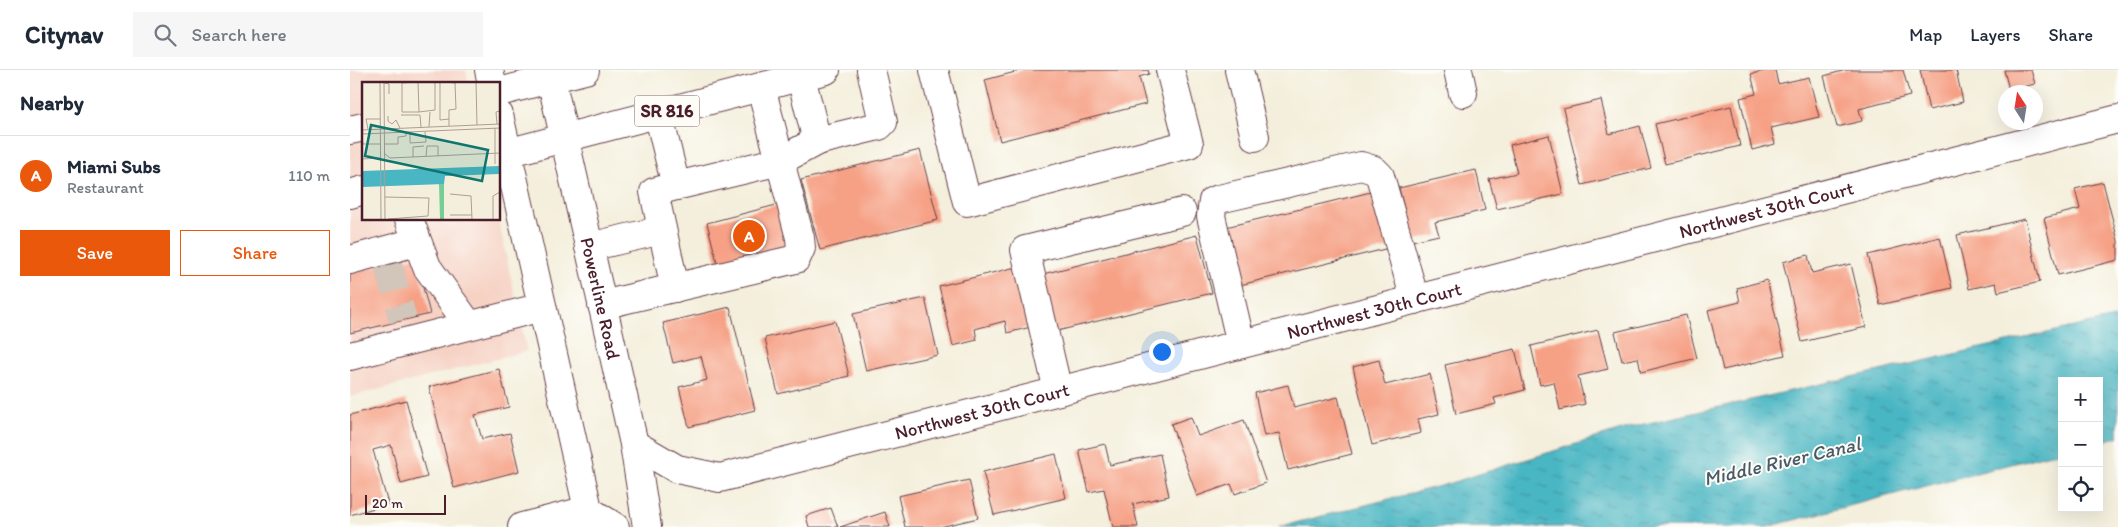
<!DOCTYPE html>
<html lang="en">
<head>
<meta charset="utf-8">
<style>
	:root { --surface:#fff; --page:#f6f6f7; --text:#1f2937; --muted:#747a83; --line:#e0e1e3; --accent:#ea580c }
	body { margin:0; font-family:Itim,sans-serif; background:var(--page); color:var(--text) }
	.controls { position:absolute; right:15px; bottom:15px; display:grid; overflow:hidden; border-radius:0px; box-shadow:0 5px 20px #0002 }
	.controls button { width:45px; height:45px; display:grid; place-items:center; padding:0; border:0; border-bottom:1px solid var(--line); background:var(--surface); color:var(--text); font:25px sans-serif }
	.compass { position:absolute; left:1648px; top:15px; width:45px; height:45px; border-radius:50%; background:var(--surface); box-shadow:0 5px 20px #0002; rotate:348deg }
	.scale { position:absolute; left:15px; bottom:12px; width:81px; box-sizing:border-box; padding-left:5px; border:2px solid #4a1f2b; border-top:0; font-size:14px; line-height:18px; white-space:nowrap; color:#4a1f2b; -webkit-text-stroke:4px #fdfcf7; paint-order:stroke }
	.you { position:absolute; left:811px; top:281px; width:18px; height:18px; margin:-12px; border:4px solid #fff; border-radius:50%; background:#1a73e8; box-shadow:0 0 0 8px #1a73e833 }
	.badge { display:grid; place-items:center; width:32px; height:32px; border-radius:50%; background:var(--accent); color:#fff; font-size:16px; font-weight:700 }
	.pin { position:absolute; translate:-50% -50%; border:2px solid #fff; box-shadow:0 1px 5px #0006 }
	.list { margin:0; padding:0; list-style:none }
	h2 { display:flex; justify-content:space-between; align-items:center; height:65px; margin:0; padding:0 20px; font-size:21px }
	h2 small { font-size:16px; font-weight:400; color:var(--muted) }
	.list li { display:grid; grid-template-columns:32px 1fr auto; gap:15px; align-items:center; box-sizing:border-box; height:80px; padding:0 20px; border-top:1px solid var(--line) }
	.list b { display:block; font-size:19px; white-space:nowrap }
	.list p { margin:0; font-size:16px; white-space:nowrap; color:var(--muted) }
	.list em { font-size:16px; font-style:normal; color:var(--muted) }
	.actions { display:flex; gap:10px; padding:15px 20px }
	.actions a { flex:1; padding:11px 0; border:1px solid var(--accent); border-radius:0px; text-align:center; font-size:18px; color:var(--accent) }
	.actions .main { background:var(--accent); color:#fff }
	.icon { flex:none; width:28px; height:28px; fill:none; stroke:currentColor; stroke-width:2; stroke-linecap:round; stroke-linejoin:round }
	.map { position:relative; flex:none; width:1768px; height:457px; overflow:hidden }
	header { display:flex; align-items:center; gap:30px; box-sizing:border-box; height:70px; padding:0 25px; background:var(--surface); border-bottom:1px solid var(--line) }
	header strong { font-size:24px }
	nav { display:flex; gap:28px; margin-inline-start:auto; font-size:18px }
	.search { width:350px; height:45px; background:var(--page); display:flex; align-items:center; gap:12px; box-sizing:border-box; padding:0 18px; border-radius:0px; color:var(--muted); font-size:19px }
	main { display:flex }
	aside { flex:1; background:var(--surface) }
	.map>svg:first-child { display:block }
</style>
</head>
<body>
<header>
<strong>Citynav</strong>
<div class="search"><svg class="icon" aria-label="search" viewBox="0 0 24 24"><circle cx="10" cy="10" r="6"/><path d="M15 15l6 6"/></svg>Search here</div>
<nav><a>Map</a><a>Layers</a><a>Share</a></nav>
</header>
<main>
<aside>
<h2>Nearby<small></small></h2>
<ul class="list">
<li><span class="badge">A</span><div><b>Miami Subs</b><p>Restaurant</p></div><em>110 m</em></li>
</ul>
<div class="actions"><a class="main">Save</a><a>Share</a></div>
</aside>
<div class="map">
<svg width="1768" height="457" viewBox="0 0 1768 457">
	<defs>
		<pattern id="water-ripples" width="26" height="14" patternUnits="userSpaceOnUse" patternTransform="scale(1.25)"><rect width="26" height="14" fill="#48b6c3"/><path d="M2 4q2-2 4 0t4 0M15 11q2-2 4 0t4 0" fill="none" stroke="#3e939f"/></pattern>
	</defs>
	<rect width="100%" height="100%" fill="#fdfcf7"/>
	<filter id="ink" filterUnits="userSpaceOnUse"><feTurbulence type="fractalNoise" baseFrequency=".02" numOctaves="2"/><feDisplacementMap in="SourceGraphic" scale="10" xChannelSelector="R" yChannelSelector="G"/><feConvolveMatrix kernelMatrix="1 2 1 2 8 2 1 2 1" color-interpolation-filters="sRGB"/></filter>
	<filter id="wash" filterUnits="userSpaceOnUse"><feTurbulence type="fractalNoise" baseFrequency=".0096" numOctaves="4" result="noise"/><feDisplacementMap in="SourceGraphic" scale="20" xChannelSelector="R" yChannelSelector="G"/><feGaussianBlur stdDeviation="1.12" result="paint"/><feColorMatrix in="noise" values="0 0 0 0 0 0 0 0 0 0 0 0 0 0 0 0 0 1.4 0 .05"/><feComposite in="paint" operator="in"/></filter>
	<g filter="url(#wash)">
		<rect width="100%" height="100%" fill="#f4efdc"/>
		<path fill="#f6d2c4" d="M0,0H116L119,14H14V149H148L177,281L0,327Z"/>
		<path fill="url(#water-ripples)" stroke="#496a77" d="M1768,247V367L1749,372V311H1712V381L1417,457H929L1094,415L1281,357Z"/>
		<g id="blocks">
			<path fill="#f6a186" d="M673,0H798L799,4L789,7L796,34L650,71L635,10Z
				M1419,0H1425L1428,14L1459,7L1469,47L1421,58L1425,74L1402,80L1390,28L1406,24L1401,4Z
				M1496,0H1553L1560,26L1509,39L1512,51L1487,57L1474,6Z
				M1570,0H1606L1613,32L1579,40Z
				M1654,0H1681L1685,14L1659,20Z
				M1251,30L1259,64L1290,56L1301,98L1232,115L1213,39Z
				M1381,36L1390,76L1315,94L1305,54Z
				M1199,65L1213,124L1147,139L1139,109L1167,103L1160,75Z
				M570,80L588,150L470,180L451,110Z
				M1126,100L1135,140L1085,152L1089,165L1062,171L1049,118Z
				M1753,112L1768,171V190L1708,205L1694,148L1730,139L1725,119Z
				M1025,121L1039,178L890,215L876,157Z
				M430,134L441,178L368,196L357,153Z
				M1675,149L1690,212L1648,222L1646,213L1619,219L1607,165Z
				M847,165L862,223L699,263L685,206Z
				M1590,167L1602,218L1530,235L1518,185Z
				M1458,185L1462,203L1501,194L1516,257L1452,272L1433,192Z
				M65,187L80,244L0,263V203Z
				M666,197L681,257L657,263L655,251L625,259L627,270L603,276L589,216Z
				M1417,210L1435,285L1373,300L1358,240L1390,232L1387,218Z
				M575,228L588,285L516,301L503,244Z
				M380,237L405,340L339,357L329,317L357,310L351,286L323,293L313,253Z
				M1336,245L1347,288L1291,302L1288,288L1272,291L1265,262Z
				M485,251L499,306L428,324L415,268Z
				M1248,260L1258,299L1228,306L1235,334L1210,340L1204,312L1190,315L1181,276Z
				M1165,279L1175,320L1144,328L1146,334L1106,344L1095,295Z
				M1029,290L1035,315L1080,304L1089,344L1068,349L1071,363L1022,375L1003,297Z
				M149,299L159,337L125,345L132,369L160,363L169,401L104,418L79,317Z
				M938,315L944,338L988,327L1002,384L938,400L929,363L914,366L905,323Z
				M56,330L77,407L51,414L41,375L23,380L38,434L0,445V345Z
				M841,347L848,366L894,350L916,413L885,424L881,414L847,426L821,354Z
				M755,374L760,395L810,384L819,426L783,434L788,457H763L754,419L739,422L729,380Z
				M706,384L716,428L644,445L633,402Z
				M619,410L628,448L590,457H555L548,426Z
				M481,438L488,457H459L456,446Z
				M535,442L540,457H490Z"/>
		</g>
	</g>
	<g filter="url(#ink)">
		<use href="#blocks" fill-opacity="0" stroke="#643e46" stroke-width="1"/>
		<g fill="none" stroke-linecap="round" stroke-linejoin="round">
			<path stroke="#d2c5b9" stroke-width="28" stroke-dasharray="28 14" stroke-linecap="butt" d="M38,194L53,250"/>
			<defs>
				<g id="minor">
					<path d="M584,0L617,132L839,74L820,0"/>
					<path d="M889,0L905,67"/>
					<path d="M1108,0L1113,23"/>
					<path d="M451,7L467,71"/>
					<path d="M308,43L326,116L430,91L411,17"/>
					<path d="M59,149L77,197L119,255"/>
					<path d="M239,177L312,160"/>
					<path d="M0,190L66,172"/>
					<path d="M325,218L304,122L326,116"/>
					<path d="M252,235L446,189L451,178L450,168L430,91L467,71L529,56L533,52L521,0"/>
					<path d="M891,274L861,146L863,131L869,129L1011,96L1024,100L1030,106L1065,230"/>
					<path d="M0,286L192,237"/>
					<path d="M708,321L675,180L832,142"/>
					<path id="s1" d="M284,374L327,399L370,408L1768,49"/>
					<path d="M172,457L238,440"/>
				</g>
				<g id="major">
					<path d="M139,0L142,14"/>
					<path id="s2" d="M199,0L284,374L297,457"/>
					<path d="M149,22L235,0"/>
					<path d="M149,45L242,457"/>
					<path d="M0,60L14,57"/>
					<path d="M149,85L476,0"/>
					<path d="M0,124L14,120"/>
					<path d="M238,440L265,457"/>
				</g>
			</defs>
			<use href="#minor" stroke="#643e46" stroke-width="30"/>
			<use href="#major" stroke="#643e46" stroke-width="30"/>
			<use href="#minor" stroke="#fff" stroke-width="28"/>
			<use href="#major" stroke="#fff" stroke-width="28"/>
		</g>
	</g>
	<g text-anchor="middle" dominant-baseline="central" stroke-width="4" stroke-linejoin="round" paint-order="stroke">
		<rect fill="#fdfcf7" stroke="#806168" stroke-width="1" x="284.5" y="25.5" width="65" height="31" rx="4"/>
		<g font-size="18" font-weight="bold" fill="#4a1f2b">
			<text x="317" y="41">SR 816</text>
		</g>
		<g font-size="19" fill="#4a1f2b" stroke="#fdfcf7">
			<text stroke="none"><textPath href="#s1" startOffset="1174">Northwest 30th Court</textPath></text>
			<text stroke="none"><textPath href="#s2" startOffset="234">Powerline Road</textPath></text>
			<text stroke="none"><textPath href="#s1" startOffset="769">Northwest 30th Court</textPath></text>
			<text stroke="none"><textPath href="#s1" startOffset="364">Northwest 30th Court</textPath></text>
		</g>
		<g font-size="20" font-style="italic" fill="#495b68" stroke="#fdfcf7">
			<text transform="translate(1432 391) rotate(-13)">Middle River Canal</text>
		</g>
	</g>
	<g transform="translate(12 12)">
		<rect width="138" height="138" fill="#f4efdc"/>
		<path d="M77,102H82V137H78Z" fill="#75ce94"/>
		<path d="M138,84L137,92L83,94L82,102L0,105V89Z" fill="#48b6c3"/>
		<path fill="none" stroke="#b09c95" stroke-width="1" d="M18,0L19,137M22,0L23,137M56,0L57,30L73,28V0M56,0L40,1V30H57M78,0V38L87,37V44M85,0L93,1L94,27L87,28V37M114,0L115,43M22,1L27,2V12M39,33H58L59,45M26,34V39L30,42L34,38L38,46M135,42L134,30L138,29M67,45L68,30M133,46V82M6,47L4,37H18M0,48L138,42M48,50V61L64,60L63,50M0,52L138,46M0,55L1,62H18M23,62H36V55L44,54V51M23,72L28,76L138,71M64,74L65,64H76V74M51,75V65L62,64M0,77L18,76M88,112L109,114L110,137M23,115L67,116L66,134L26,137M88,133H110M131,137V114L138,110"/>
		<path fill="#0f766e" fill-opacity="0.15" stroke="#0f766e" stroke-width="2.5" d="M9,43L126,68L120,99L3,74Z"/>
		<rect width="138" height="138" fill="none" stroke="#4a1f2b" stroke-width="2.5"/>
	</g>
</svg>
<div class="controls">
<button>+</button>
<button>−</button>
<button><svg class="icon" aria-label="locate" viewBox="0 0 24 24"><circle cx="12" cy="12" r="6"/><path d="M12 2v4M12 18v4M2 12h4M18 12h4"/></svg></button>
</div>
<svg class="compass" viewBox="-18 -18 36 36"><path d="M0-13l5 13h-10z" fill="#e53935"/><path d="M0 13l5-13h-10z" fill="#747a83"/></svg>
<div class="scale">20 m</div>
<div class="you"></div>
<div class="pin badge" style="left:399px;top:166px">A</div>
</div>
</main>
</body>
</html>
